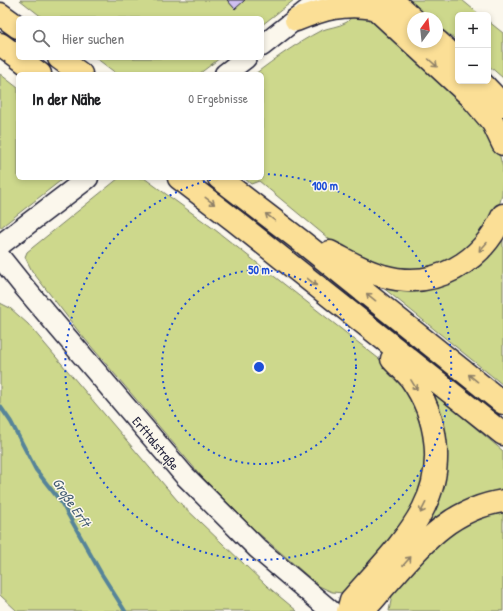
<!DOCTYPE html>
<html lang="de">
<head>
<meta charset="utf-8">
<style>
	:root { --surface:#fff; --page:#f2f2f2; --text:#202124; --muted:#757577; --line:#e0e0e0 }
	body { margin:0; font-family:"Patrick Hand",sans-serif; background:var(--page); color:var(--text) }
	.controls { position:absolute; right:12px; top:12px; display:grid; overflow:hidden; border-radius:6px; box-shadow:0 2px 6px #0003 }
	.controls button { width:36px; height:36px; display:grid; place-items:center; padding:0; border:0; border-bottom:1px solid var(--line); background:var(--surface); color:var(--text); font:20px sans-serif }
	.compass { position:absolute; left:407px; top:12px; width:36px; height:36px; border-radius:50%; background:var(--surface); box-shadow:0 2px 6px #0003; rotate:15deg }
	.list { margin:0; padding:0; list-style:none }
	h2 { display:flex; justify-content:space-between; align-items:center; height:52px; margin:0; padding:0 16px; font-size:17px }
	h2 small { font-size:13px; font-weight:400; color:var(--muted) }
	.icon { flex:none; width:22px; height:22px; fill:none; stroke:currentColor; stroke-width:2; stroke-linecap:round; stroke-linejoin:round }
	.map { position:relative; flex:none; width:503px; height:611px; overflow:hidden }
	.search { position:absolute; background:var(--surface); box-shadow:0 2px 6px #0003; left:16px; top:16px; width:248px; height:44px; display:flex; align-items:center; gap:10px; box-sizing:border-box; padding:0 14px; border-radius:6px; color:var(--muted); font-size:15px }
	.panel { position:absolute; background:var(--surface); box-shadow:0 2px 6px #0003; left:16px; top:72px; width:248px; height:108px; border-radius:6px }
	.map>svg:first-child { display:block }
</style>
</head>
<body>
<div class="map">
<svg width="503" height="611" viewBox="0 0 503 611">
	<rect width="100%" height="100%" fill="#fbf7ec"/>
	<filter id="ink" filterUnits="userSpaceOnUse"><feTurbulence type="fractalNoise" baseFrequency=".025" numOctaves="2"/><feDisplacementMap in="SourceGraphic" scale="8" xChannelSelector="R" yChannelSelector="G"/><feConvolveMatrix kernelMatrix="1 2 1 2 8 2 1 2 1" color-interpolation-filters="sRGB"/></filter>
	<g filter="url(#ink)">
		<path fill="#cdd88c" stroke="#787d64" d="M20,0H294L262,25V18H43Z
			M404,0H462L480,15H458V41L437,26V18H426Z
			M353,11L367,14L467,101L496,142L503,168L502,195L496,217L484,236L430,272L382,271L334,243L259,181L251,184L244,178H262V74H255C276,58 297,43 320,31C329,27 339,27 347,22C350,20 351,15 353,11Z
			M488,21L503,33V78L488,65Z
			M96,58H220L199,74H117Z
			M0,74L18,88V178H64L0,228Z
			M119,178H144L214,229L397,373L429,431L426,482L398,534L344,593L332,592L319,586L256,531L202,477L79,332L32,271L25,257L27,252Z
			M503,227V385L376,282L415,288Z
			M0,303L10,308L28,324L177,500L267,586L297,611H17L0,595Z
			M430,390L503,451V495L403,548L432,502Z
			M503,507V611H389L393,590L446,530Z"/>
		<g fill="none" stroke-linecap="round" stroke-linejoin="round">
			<path stroke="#568499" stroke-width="4" d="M0,406L11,422L36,470L61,502L101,573L125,611"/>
		</g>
		<path fill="#cebff0" stroke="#22223b" d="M227,0H245L235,9Z"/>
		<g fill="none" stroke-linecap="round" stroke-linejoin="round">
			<defs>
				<path id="secondary" d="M262,46L320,0
					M225,74L246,58
					M0,245L88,178
					M0,257L24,287L184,475L258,549L331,611"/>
				<path id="motorway" d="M366,0L470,96L493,123L503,144
					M392,0L413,19
					M0,14L18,27
					M296,20C324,9 343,3 374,8
					M437,41L458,60
					M0,44L18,57
					M19,58L40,74
					M59,58L81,74
					M480,81L503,105
					M179,178L235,221L503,434
					M219,178L301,241L503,403
					M330,252C348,261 364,271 383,276C435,291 482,262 503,215
					M348,611L351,600C376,571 405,543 423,509C445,467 438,417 411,379C406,372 398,366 392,359
					M362,611C371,604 378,594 385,586C420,547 447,510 503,501"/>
			</defs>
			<use href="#secondary" stroke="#22223b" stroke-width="23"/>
			<use href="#motorway" stroke="#22223b" stroke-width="25"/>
			<use href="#secondary" stroke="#fbf7ec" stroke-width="20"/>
			<use href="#motorway" stroke="#fbdf96" stroke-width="22"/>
		</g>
		<defs><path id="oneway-shaft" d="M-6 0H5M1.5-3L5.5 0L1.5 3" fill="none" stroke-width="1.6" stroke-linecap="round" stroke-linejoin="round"/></defs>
		<g stroke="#8e8068">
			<use href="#oneway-shaft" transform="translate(433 63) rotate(42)"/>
			<use href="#oneway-shaft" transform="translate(210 201) rotate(37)"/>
			<use href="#oneway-shaft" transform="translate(270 217) rotate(-143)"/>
			<use href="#oneway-shaft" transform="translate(483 247) rotate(132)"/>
			<use href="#oneway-shaft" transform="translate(312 282) rotate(38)"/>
			<use href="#oneway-shaft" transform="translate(371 297) rotate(-141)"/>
			<use href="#oneway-shaft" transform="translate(473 378) rotate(-141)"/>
			<use href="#oneway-shaft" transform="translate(414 385) rotate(59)"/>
			<use href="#oneway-shaft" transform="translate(423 508) rotate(117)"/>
			<use href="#oneway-shaft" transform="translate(407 561) rotate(-48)"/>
		</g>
	</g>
	<g fill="none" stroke="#1d4ed8" stroke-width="2" stroke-dasharray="2 4">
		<circle cx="259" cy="367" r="97"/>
		<path d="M262 174A193 193 0 1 1 219 178"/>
	</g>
	<g text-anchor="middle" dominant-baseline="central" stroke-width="3" stroke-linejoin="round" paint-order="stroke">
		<g font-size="13" fill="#22223b" stroke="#fbf7ec">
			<text transform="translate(156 443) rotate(50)">Erfttalstraße</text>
		</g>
		<g font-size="14" font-style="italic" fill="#405b72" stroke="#fbf7ec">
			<text transform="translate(72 502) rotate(56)">Große Erft</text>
		</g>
	</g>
	<circle cx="259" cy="367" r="6" fill="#1d4ed8" stroke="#fbf7ec" stroke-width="2"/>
	<g font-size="12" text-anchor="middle" font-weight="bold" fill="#1d4ed8" stroke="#fbf7ec" stroke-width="3" stroke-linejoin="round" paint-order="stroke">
		<text x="325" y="190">100 m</text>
		<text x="259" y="274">50 m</text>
	</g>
</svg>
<div class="controls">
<button>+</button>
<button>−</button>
</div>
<svg class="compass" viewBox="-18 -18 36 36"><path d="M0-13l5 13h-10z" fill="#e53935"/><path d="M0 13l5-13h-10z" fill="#757577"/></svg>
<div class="search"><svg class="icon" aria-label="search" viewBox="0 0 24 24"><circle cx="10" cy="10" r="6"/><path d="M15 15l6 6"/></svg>Hier suchen</div>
<section class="panel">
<h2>In der Nähe<small>0 Ergebnisse</small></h2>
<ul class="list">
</ul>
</section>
</div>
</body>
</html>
